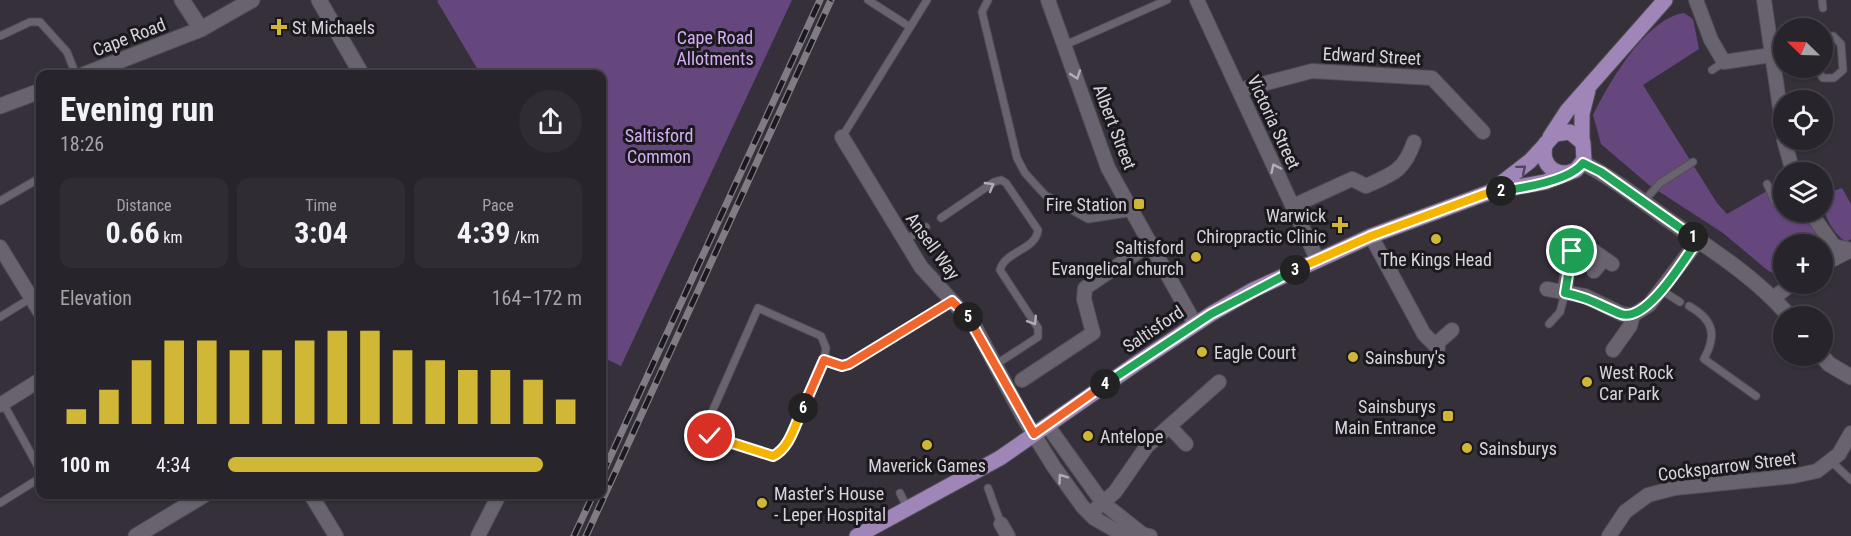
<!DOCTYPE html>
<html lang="en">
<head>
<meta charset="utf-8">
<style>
  :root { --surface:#28242c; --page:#302c34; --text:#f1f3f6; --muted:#a5a4a9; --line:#444148; --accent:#d0b836 }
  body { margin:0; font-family:"Roboto Condensed",sans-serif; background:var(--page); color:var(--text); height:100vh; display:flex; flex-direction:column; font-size:22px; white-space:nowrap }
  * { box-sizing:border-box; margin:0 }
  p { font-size:20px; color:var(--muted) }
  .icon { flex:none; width:33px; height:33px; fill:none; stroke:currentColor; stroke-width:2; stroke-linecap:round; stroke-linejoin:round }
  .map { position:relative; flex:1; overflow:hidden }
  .sheet { position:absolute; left:36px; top:70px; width:570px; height:429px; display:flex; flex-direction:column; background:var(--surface); border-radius:12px; box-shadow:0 2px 4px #0004,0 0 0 2px var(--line) }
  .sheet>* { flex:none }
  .needle { width:39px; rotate:293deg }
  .tools { position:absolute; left:1773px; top:18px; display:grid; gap:12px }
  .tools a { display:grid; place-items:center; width:60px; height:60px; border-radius:50%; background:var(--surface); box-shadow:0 2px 4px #0004,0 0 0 2px var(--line); font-size:30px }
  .pin { position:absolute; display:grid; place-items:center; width:51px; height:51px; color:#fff; margin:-26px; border:3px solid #fff; border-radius:50%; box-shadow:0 2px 6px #0007 }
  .km { position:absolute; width:30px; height:30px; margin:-15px; border-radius:50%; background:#222; color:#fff; font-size:16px; line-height:30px; text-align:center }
  .round { display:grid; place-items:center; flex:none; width:63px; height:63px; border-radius:32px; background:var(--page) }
  .summary { display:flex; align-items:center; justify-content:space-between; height:102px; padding:0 24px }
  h1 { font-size:33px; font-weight:700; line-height:45px }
  .figures { display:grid; grid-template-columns:repeat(3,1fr); gap:9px; height:102px; padding:6px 24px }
  .figures div { display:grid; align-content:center; border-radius:12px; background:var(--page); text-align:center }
  .figures b { font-size:30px; font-weight:700 }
  .figures small { font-size:16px; font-weight:400 }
  .figures p { font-size:16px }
  .chart { height:168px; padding:12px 24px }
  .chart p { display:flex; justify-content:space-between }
  .chart svg { width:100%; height:108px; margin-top:6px; stroke:var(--accent); stroke-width:6 }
  ul { padding:0 24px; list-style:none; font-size:20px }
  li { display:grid; grid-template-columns:96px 72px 1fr; align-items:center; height:45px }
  li i { height:15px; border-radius:8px; background:var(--accent) }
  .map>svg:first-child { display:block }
  .green { fill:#65477e }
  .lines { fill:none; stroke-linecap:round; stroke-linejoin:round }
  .service-casing { stroke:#514d55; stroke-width:9 }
  .minor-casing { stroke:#514d55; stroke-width:16 }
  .tertiary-casing { stroke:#514d55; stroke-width:17 }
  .primary-casing { stroke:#514d55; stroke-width:17 }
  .service { stroke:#69636f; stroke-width:7 }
  .minor { stroke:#69636f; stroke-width:14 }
  .tertiary { stroke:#69636f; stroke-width:15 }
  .primary { stroke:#a086b8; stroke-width:15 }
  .rail-casing { stroke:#807b84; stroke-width:7 }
  .rail { stroke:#1c191e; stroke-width:4.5; stroke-dasharray:14; stroke-linecap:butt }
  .oneway { stroke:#b1acb5 }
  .oneway2 { stroke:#51455c }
  .split-1-casing { stroke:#fff; stroke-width:12 }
  .split-2-casing { stroke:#fff; stroke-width:12 }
  .split-3-casing { stroke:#fff; stroke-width:12 }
  .split-4-casing { stroke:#fff; stroke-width:12 }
  .split-5-casing { stroke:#fff; stroke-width:12 }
  .split-6-casing { stroke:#fff; stroke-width:12 }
  .split-7-casing { stroke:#fff; stroke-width:12 }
  .split-1 { stroke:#22a559; stroke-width:8 }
  .split-2 { stroke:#22a559; stroke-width:8 }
  .split-3 { stroke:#f5b400; stroke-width:8 }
  .split-4 { stroke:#22a559; stroke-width:8 }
  .split-5 { stroke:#f0652b; stroke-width:8 }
  .split-6 { stroke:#f0652b; stroke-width:8 }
  .split-7 { stroke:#f5b400; stroke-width:8 }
  .poi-dot { fill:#d0b836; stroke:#1c191e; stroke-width:2 }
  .labels { text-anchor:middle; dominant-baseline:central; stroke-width:6; stroke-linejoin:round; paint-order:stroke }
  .poi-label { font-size:18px; fill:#d8d4db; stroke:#1c191e; text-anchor:start }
  .street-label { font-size:18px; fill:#d8d4db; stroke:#1c191e }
  .park-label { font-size:18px; fill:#d4aff6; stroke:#1c191e }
</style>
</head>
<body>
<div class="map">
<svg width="1851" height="536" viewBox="0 0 1851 536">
  <rect width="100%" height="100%" fill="#35303a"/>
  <!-- green -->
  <g class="green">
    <path d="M439 0H792L621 366 602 357V75H481L437 1Z"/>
    <path d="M1684 13 1693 19 1699 49 1643 85 1717 203 1727 214 1767 191C1776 212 1777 216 1802 212L1832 252 1823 258 1822 244H1784L1783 280 1766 269 1723 233 1649 185 1601 144 1593 115C1609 83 1646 18 1684 13Z"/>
    <path d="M1842 188 1851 204V239L1846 242C1830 231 1823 213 1822 195Z"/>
  </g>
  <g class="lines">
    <defs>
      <g id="service">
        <path d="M868 0 910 27"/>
        <path d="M988 0 982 12 1017 158 1025 173 1045 195 1088 219 1134 212"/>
        <path d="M1822 0 1823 8"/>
        <path d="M0 36 30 22H40L67 52 76 75"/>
        <path d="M1065 45 1167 0"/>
        <path d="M1816 68 1823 78H1834L1843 70 1841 44 1833 36H1822"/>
        <path d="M1712 70 1724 62"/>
        <path d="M842 137 927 0"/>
        <path d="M1767 184 1775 202 1784 210"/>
        <path d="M0 201 40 178"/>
        <path d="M1644 201 1660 183 1693 162"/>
        <path d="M941 218 994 182 1001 180 1006 183 1038 230C1036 250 1005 251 1000 270L1038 328V337L995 365"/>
        <path d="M904 241 926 227"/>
        <path d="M1661 290 1680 302"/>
        <path d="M1689 306C1714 320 1717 335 1704 359L1756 396"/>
        <path d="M758 308 821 336 826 348 824 360 788 442 781 452 773 456 710 437 704 430Z"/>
        <path d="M0 317 31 298"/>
        <path d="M1549 324 1560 312 1565 293"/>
        <path d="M824 360 842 366 849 364 952 301"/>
        <path d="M3 403 40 470"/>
        <path d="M1831 461 1851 480"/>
        <path d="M988 488 1001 524"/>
        <path d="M900 493 907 507"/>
        <path d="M0 503 40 478"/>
      </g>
      <g id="minor">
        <path d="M1048 0 1108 168 1195 324"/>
        <path d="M1197 0 1317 259"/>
        <path d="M1696 0 1711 40 1724 62 1771 55"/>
        <path d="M1764 0 1784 135"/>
        <path d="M1239 90 1312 71 1432 78 1483 132"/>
        <path d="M842 137 921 267 974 325 1023 417 1054 467 1083 507 1094 518 1113 529 1150 536"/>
        <path d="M1784 140 1793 172"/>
        <path d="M1293 206 1352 179 1366 186C1393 174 1404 171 1414 142"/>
        <path d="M1810 212 1834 246 1851 250"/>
        <path d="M1371 236 1424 334 1438 348"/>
        <path d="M0 247 40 312"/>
        <path d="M1822 265 1851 250"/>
        <path d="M1594 271 1604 259"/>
        <path d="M1547 289 1585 296 1622 314 1633 315 1649 305 1698 241"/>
        <path d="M1565 293 1569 256 1575 247 1589 248 1612 264"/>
        <path d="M1773 298 1792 284"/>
        <path d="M1435 345 1452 330"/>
        <path d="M1613 350 1630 326 1633 315"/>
        <path d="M1022 380 1093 333 1084 299 1085 288 1151 243"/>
        <path d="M0 405 40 380"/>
        <path d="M1047 425 1103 503 1141 533"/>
        <path d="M1170 427 1186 444"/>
        <path d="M311 495 336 536"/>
        <path d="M1090 514 1115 492 1147 446 1219 382"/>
        <path d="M1001 524 1008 536"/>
        <path d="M478 536 499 495"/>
        <path d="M1609 536 1625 512 1648 495 1675 488 1794 476 1817 471 1839 454 1851 433"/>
      </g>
      <g id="tertiary">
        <path d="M182 0 201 29"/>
        <path d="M319 0 362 75"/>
        <path d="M83 75 201 29 252 0"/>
        <path d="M0 106 40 91"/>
        <path d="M1583 163C1613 178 1639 199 1667 219 1709 248 1756 277 1789 316"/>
        <path d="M1822 356 1829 364 1851 377"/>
        <path d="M136 536 204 495"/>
      </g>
      <g id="primary">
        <path d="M1550 137 1567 111 1665 0"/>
        <path d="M1582 141V114L1588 90"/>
        <path d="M1546 143C1540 160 1550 174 1567 173"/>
        <path d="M857 536 1000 458 1137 363 1211 314 1253 290 1371 236 1490 192 1545 182 1576 170 1584 160 1583 143 1570 132 1555 134 1530 161 1490 192"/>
      </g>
    </defs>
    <!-- service casing -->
    <use href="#service" class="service-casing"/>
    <!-- minor casing -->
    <use href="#minor" class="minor-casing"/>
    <!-- tertiary casing -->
    <use href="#tertiary" class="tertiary-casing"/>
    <!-- primary casing -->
    <use href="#primary" class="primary-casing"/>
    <!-- service -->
    <use href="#service" class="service"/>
    <!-- minor -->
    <use href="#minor" class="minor"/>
    <!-- tertiary -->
    <use href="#tertiary" class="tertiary"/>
    <!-- primary -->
    <use href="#primary" class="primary"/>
    <defs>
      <g id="rail">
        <path d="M602 475 820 0"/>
        <path d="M574 536 593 495"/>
        <path d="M586 536 831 0"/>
      </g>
    </defs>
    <!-- rail casing -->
    <use href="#rail" class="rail-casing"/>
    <!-- rail -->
    <use href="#rail" class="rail"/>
  </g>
  <!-- one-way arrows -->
  <defs><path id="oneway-chevron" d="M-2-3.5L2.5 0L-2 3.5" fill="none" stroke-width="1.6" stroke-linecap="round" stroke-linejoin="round" transform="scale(1.5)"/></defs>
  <g class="oneway">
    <use href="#oneway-chevron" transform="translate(1076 75) rotate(71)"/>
    <use href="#oneway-chevron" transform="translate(1275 168) rotate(-115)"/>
    <use href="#oneway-chevron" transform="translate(990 186) rotate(-30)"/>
    <use href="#oneway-chevron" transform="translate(1033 321) rotate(58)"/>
    <use href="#oneway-chevron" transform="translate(1062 478) rotate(-126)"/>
  </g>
  <use class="oneway2" href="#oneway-chevron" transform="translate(1522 169) rotate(-40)"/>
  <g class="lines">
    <defs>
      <path id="split-1" d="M1572 251 1565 293C1588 297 1601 306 1621 314 1647 323 1684 259 1698 240L1693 237"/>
      <path id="split-2" d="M1501 191C1523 188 1570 181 1583 163L1601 172 1693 237"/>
      <path id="split-3" d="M1295 270 1371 236 1490 192 1501 191"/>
      <path id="split-4" d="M1105 384 1211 314 1295 270"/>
      <path id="split-5" d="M968 317 1034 434 1105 384"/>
      <path id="split-6" d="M803 408 824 360 842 366 849 364 952 301 968 317"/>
      <path id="split-7" d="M710 436 773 456C790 448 795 424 803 408"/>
    </defs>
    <!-- split-1 casing -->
    <use href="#split-1" class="split-1-casing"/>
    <!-- split-2 casing -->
    <use href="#split-2" class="split-2-casing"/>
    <!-- split-3 casing -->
    <use href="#split-3" class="split-3-casing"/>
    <!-- split-4 casing -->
    <use href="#split-4" class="split-4-casing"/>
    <!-- split-5 casing -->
    <use href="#split-5" class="split-5-casing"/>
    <!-- split-6 casing -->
    <use href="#split-6" class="split-6-casing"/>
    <!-- split-7 casing -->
    <use href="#split-7" class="split-7-casing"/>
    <!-- split-1 -->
    <use href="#split-1" class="split-1"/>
    <!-- split-2 -->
    <use href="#split-2" class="split-2"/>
    <!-- split-3 -->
    <use href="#split-3" class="split-3"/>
    <!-- split-4 -->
    <use href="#split-4" class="split-4"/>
    <!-- split-5 -->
    <use href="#split-5" class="split-5"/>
    <!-- split-6 -->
    <use href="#split-6" class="split-6"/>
    <!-- split-7 -->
    <use href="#split-7" class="split-7"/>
  </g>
  <!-- markers -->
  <g class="poi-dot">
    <path d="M276 18h6v6h6v6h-6v6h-6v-6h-6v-6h6z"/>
    <rect x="1133" y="198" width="12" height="12" rx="3"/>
    <path d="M1337 216h6v6h6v6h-6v6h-6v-6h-6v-6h6z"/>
    <circle cx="1436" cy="239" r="6"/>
    <circle cx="1196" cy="257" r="6"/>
    <circle cx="1202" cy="352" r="6"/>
    <circle cx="1353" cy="357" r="6"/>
    <circle cx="1587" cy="382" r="6"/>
    <rect x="1442" y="410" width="12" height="12" rx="3"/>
    <circle cx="1088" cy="436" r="6"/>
    <circle cx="927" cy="445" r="6"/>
    <circle cx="1467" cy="448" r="6"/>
    <circle cx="762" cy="503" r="6"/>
  </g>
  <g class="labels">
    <!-- poi labels -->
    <g class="poi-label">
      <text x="292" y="27">St Michaels</text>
      <text x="1127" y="204" text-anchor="end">Fire Station</text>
      <text x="1326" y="215" text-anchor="end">Warwick<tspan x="1326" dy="21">Chiropractic Clinic</tspan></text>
      <text x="1184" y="247" text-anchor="end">Saltisford<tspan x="1184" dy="21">Evangelical church</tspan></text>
      <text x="1436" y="259" text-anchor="middle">The Kings Head</text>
      <text x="1214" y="352">Eagle Court</text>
      <text x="1365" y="357">Sainsbury's</text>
      <text x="1599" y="372">West Rock<tspan x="1599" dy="21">Car Park</tspan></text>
      <text x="1436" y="406" text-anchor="end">Sainsburys<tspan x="1436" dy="21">Main Entrance</tspan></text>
      <text x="1100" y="436">Antelope</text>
      <text x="1479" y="448">Sainsburys</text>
      <text x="927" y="465" text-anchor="middle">Maverick Games</text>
      <text x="774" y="493">Master's House<tspan x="774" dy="21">- Leper Hospital</tspan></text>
    </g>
    <!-- street labels -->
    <g class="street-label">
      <text transform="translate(129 37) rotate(-21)">Cape Road</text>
      <text transform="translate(1372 56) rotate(3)">Edward Street</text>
      <text transform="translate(1274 122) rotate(65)">Victoria Street</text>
      <text transform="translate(1115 127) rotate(69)">Albert Street</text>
      <text transform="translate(933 246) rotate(54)">Ansell Way</text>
      <text transform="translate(1153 329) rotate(-34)">Saltisford</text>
      <text transform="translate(1727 466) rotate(-7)">Cocksparrow Street</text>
    </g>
    <!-- park labels -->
    <g class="park-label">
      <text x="715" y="37">Cape Road<tspan x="715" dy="21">Allotments</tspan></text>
      <text x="659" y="135">Saltisford<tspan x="659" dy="21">Common</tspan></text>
    </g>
  </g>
</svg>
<div class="tools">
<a><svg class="needle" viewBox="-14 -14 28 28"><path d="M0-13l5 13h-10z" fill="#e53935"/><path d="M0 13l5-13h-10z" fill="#a5a4a9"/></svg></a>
<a><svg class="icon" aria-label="locate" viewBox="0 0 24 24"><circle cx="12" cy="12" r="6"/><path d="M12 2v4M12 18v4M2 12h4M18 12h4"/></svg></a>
<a><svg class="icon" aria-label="layers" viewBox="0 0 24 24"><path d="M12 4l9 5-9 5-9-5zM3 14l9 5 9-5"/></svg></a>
<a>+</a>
<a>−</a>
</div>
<div class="pin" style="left:1572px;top:251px;background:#1e9e55"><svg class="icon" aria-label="arrive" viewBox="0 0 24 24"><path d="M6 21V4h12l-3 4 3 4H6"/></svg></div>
<div class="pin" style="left:710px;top:436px;background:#d93025"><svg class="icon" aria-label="check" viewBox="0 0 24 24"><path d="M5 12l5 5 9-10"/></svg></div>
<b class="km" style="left:1693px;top:237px">1</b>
<b class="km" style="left:1501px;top:191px">2</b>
<b class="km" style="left:1295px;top:270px">3</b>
<b class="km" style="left:1105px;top:384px">4</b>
<b class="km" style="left:968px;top:317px">5</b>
<b class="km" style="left:803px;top:408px">6</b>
<section class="sheet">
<div class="summary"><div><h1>Evening run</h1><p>18:26</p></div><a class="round"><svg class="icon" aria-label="share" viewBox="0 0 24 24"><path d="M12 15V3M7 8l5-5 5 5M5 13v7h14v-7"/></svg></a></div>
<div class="figures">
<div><p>Distance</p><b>0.66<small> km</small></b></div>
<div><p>Time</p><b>3:04</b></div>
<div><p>Pace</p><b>4:39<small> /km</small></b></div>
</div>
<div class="chart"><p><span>Elevation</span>164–172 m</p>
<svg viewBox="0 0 160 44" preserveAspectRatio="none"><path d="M5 44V38M15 44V30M25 44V18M35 44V10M45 44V10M55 44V14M65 44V14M75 44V10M85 44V6M95 44V6M105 44V14M115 44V18M125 44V22M135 44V22M145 44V26M155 44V34"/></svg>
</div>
<ul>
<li><b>100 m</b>4:34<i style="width:89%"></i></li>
</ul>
</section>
</div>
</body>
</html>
